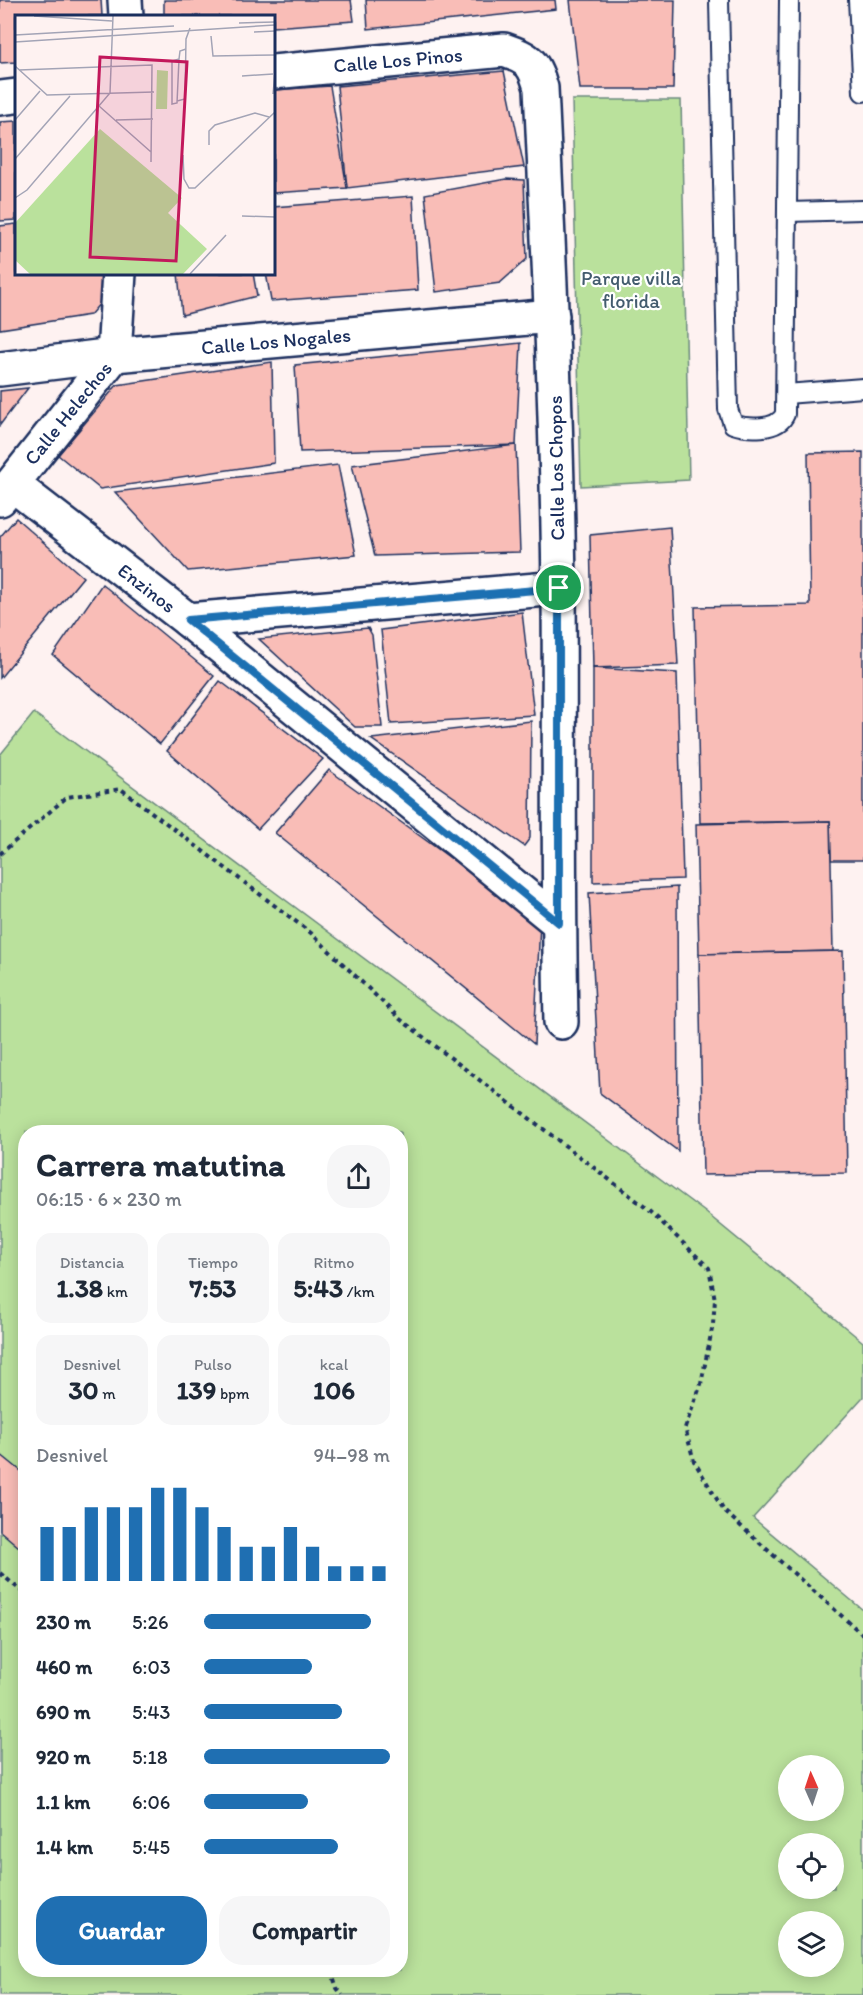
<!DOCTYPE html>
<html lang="es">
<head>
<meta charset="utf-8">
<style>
  :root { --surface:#fff; --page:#f6f6f7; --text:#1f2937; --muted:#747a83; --accent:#1f6fb2 }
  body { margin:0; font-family:Itim,sans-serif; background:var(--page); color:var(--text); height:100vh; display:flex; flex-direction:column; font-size:22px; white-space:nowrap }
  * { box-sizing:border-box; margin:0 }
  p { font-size:20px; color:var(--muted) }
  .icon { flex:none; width:33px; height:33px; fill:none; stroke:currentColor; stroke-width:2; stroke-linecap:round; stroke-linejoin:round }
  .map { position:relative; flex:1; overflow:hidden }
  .details { position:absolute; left:18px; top:1125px; width:390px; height:852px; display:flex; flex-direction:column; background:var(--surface); border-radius:24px; box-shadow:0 3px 15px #0003 }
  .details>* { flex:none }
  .needle { width:39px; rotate:357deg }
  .controls { position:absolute; left:778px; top:1755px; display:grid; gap:12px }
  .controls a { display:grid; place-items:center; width:66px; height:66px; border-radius:50%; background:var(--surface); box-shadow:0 3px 15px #0003; font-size:30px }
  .pin { position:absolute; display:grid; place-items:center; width:51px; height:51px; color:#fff; margin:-26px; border:3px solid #fff; border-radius:50%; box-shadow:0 2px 6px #0007 }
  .round { display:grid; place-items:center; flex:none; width:63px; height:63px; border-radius:24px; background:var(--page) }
  .head { display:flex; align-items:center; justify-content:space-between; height:102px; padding:0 18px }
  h1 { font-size:33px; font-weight:700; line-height:45px }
  .figures { display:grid; grid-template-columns:repeat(3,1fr); gap:9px; height:102px; padding:6px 18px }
  .figures div { display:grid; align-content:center; border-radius:15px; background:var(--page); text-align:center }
  .figures b { font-size:26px; font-weight:700 }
  .figures small { font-size:16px; font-weight:400 }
  .figures p { font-size:16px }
  .chart { height:168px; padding:12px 18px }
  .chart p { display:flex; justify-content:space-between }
  .chart svg { width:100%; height:108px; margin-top:6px; stroke:var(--accent); stroke-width:6 }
  .primary-button { display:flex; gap:12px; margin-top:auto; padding:12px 18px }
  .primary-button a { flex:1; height:69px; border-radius:24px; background:var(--accent); color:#fff; font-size:24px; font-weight:700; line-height:69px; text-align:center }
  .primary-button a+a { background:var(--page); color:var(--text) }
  ul { padding:0 18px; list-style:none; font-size:20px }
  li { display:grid; grid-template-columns:96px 72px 1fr; align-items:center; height:45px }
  li i { height:15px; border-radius:8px; background:var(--accent) }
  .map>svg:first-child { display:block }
  .green { fill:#bae19c; stroke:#6a887d; stroke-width:1.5; fill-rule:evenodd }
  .building { fill:#f9bdb7; stroke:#1b2f5e; stroke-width:1.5 }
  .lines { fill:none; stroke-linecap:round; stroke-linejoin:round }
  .lane-casing { stroke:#1b2f5e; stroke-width:22 }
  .street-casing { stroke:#1b2f5e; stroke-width:38 }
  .path { stroke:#1b2f5e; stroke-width:4; stroke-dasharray:4.5 4.5; stroke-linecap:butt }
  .lane { stroke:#fff; stroke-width:18 }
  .street { stroke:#fff; stroke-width:33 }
  .route-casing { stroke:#fff; stroke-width:12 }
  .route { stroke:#1f6fb2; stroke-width:8 }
  .labels { text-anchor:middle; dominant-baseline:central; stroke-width:4.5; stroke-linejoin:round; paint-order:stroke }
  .street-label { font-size:20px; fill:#1b2f5e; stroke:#fff }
  .park-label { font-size:20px; fill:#435c6e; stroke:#fff }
  .inset-road { fill:none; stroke:#a3a4b6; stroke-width:1.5 }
  .view { fill:#c2185b; fill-opacity:0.15; stroke:#c2185b; stroke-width:3 }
  .inset-edge { fill:none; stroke:#1b2f5e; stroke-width:3 }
</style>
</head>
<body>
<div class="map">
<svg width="863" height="1995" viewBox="0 0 863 1995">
  <rect width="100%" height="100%" fill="#fef2f1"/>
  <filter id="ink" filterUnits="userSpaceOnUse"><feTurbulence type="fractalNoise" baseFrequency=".0167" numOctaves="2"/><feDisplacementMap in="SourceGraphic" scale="12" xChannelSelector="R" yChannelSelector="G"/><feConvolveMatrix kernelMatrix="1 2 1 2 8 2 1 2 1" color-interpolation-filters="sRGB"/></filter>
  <g filter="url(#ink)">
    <!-- green -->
    <g class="green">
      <path d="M572 100H681L689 480 581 486Z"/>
      <path d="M34 713 705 1212 863 1342V1397L753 1518 863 1610V1995H0V755ZM26 1132H400V1970H26ZM789 1766H834V1810H789ZM789 1844H834V1888H789ZM789 1922H834V1966H789Z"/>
    </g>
    <!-- building -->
    <g class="building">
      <path d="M0 0H101L102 16H16V62L0 63Z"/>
      <path d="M164 0H351L354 21 273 27V16H164Z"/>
      <path d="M366 0H555L556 9 368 29Z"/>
      <path d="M570 0H675L673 89H580Z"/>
      <path d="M504 71 524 167 347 188 337 86Z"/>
      <path d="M330 86 347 188 273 193V90Z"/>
      <path d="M16 121V220L0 221V122Z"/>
      <path d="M506 179 524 180 527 259 500 283 436 292 425 194Z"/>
      <path d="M413 196 418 290 271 301 266 273H273V207Z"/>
      <path d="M16 224V273H112V289L90 315 0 329V226Z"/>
      <path d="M178 273H253L257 296 182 315Z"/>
      <path d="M521 343 516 445 300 452 295 365Z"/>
      <path d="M272 362 274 463 100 489 58 455 117 385Z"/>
      <path d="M28 388 0 425V391Z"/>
      <path d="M516 445 520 552 375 556 352 465Z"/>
      <path d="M863 452V860H831L830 821 700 823 695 607 810 605 808 453Z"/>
      <path d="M338 465 356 555 188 571 115 492Z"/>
      <path d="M16 518 83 577 0 678V537Z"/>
      <path d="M670 527 678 665 593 668 590 535Z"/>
      <path d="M102 584 214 676 160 744 53 655Z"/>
      <path d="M522 612 534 715 391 724 381 630Z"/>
      <path d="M368 628 372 635 382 727H355L259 639Z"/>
      <path d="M593 668 677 673 683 879 593 882Z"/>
      <path d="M220 681 323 759 258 829 167 751Z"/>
      <path d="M531 721 530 838 524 846 371 739Z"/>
      <path d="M329 770 540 923 534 1044 275 833Z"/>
      <path d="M830 821 833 951 699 954 696 824Z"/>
      <path d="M677 887 678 1151 600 1093 589 893Z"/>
      <path d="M843 951 847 1173 703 1175 699 954Z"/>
      <path d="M0 1454 26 1475V1553L0 1531Z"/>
    </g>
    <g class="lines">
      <defs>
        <g id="lane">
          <path d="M719 0 728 409 733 424C747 429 778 431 785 414L789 0"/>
          <path d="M858 0 863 92"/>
          <path d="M788 212 863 210"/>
          <path d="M786 394 863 388"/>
        </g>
        <g id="street">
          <path d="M125 0 126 16"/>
          <path d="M273 72 504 50C530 59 534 63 541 88 549 256 557 423 559 590 560 734 558 878 561 1022"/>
          <path d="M0 98 16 96"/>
          <path d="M0 369 114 355 552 316"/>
          <path d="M12 484 188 620 559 923"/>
          <path d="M0 499 114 355 119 273"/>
          <path d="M188 620 559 588"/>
        </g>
      </defs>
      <!-- lane casing -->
      <use href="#lane" class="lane-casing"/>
      <!-- street casing -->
      <use href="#street" class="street-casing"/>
      <!-- path -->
      <g class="path">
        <path d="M0 854 67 797 121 789 311 933 400 1019 649 1210 709 1268 715 1300 713 1324 701 1384 685 1428 694 1461 724 1511 863 1635"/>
        <path d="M0 1573 26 1595"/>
        <path d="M331 1970 337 1988 342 1995"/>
      </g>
      <!-- lane -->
      <use href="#lane" class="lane"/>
      <!-- street -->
      <use href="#street" class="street"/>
    </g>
  </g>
  <g class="lines" filter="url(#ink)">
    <defs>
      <path id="route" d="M559 588V923L188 620Z"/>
    </defs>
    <!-- route casing -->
    <use href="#route" class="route-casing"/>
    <!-- route -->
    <use href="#route" class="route"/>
  </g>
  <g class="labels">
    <!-- street labels -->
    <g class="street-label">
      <text transform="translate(398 60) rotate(-5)">Calle Los Pinos</text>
      <text transform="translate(276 341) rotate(-5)">Calle Los Nogales</text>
      <text transform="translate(68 413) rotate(-51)">Calle Helechos</text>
      <text transform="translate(556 468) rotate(-91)">Calle Los Chopos</text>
      <text transform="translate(147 588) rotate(38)">Enzinos</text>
    </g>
    <!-- park labels -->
    <g class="park-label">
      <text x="631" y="278">Parque villa<tspan x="631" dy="23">florida</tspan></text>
    </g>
  </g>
  <!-- overview -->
  <g transform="translate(15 15)">
    <rect width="260" height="260" fill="#fef2f1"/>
    <path d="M142 55 153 56 152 94H141ZM85 114 167 183 153 198 192 234 168 259H15L0 245V208Z" fill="#bae19c"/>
    <path class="inset-road" d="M19 1 97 6M224 8 260 7M239 17 260 16M0 20 159 11M196 21 198 41 260 40M0 27 260 10M164 44 157 46V89L162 88 164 44 165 36 171 34M0 51 32 80 139 77M4 55 137 50 136 147M227 61 258 59M258 79 260 58M162 86 170 84 171 24 175 13M84 91 136 137M0 105 25 76M101 105 138 104M194 130V116L200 110 240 98 254 102M168 140 169 164 174 173H180L260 97M0 144 55 81M0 183 12 175 95 78 98 1M227 201 260 202M175 259 211 220"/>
    <path class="view" d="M85 42 172 47 161 246 75 242Z"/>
    <rect width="260" height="260" class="inset-edge"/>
  </g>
</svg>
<div class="controls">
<a><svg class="needle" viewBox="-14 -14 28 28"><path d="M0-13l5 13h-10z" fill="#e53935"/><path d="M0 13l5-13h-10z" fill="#747a83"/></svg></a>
<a><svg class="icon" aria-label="locate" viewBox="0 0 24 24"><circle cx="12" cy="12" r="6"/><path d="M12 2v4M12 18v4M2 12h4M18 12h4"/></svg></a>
<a><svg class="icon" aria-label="layers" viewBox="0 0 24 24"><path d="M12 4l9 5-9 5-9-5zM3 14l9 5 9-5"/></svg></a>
</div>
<div class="pin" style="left:559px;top:588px;background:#1e9e55"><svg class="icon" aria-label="arrive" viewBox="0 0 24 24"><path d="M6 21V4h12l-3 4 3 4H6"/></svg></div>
<section class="details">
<div class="head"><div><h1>Carrera matutina</h1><p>06:15 · 6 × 230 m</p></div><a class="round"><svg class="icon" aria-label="share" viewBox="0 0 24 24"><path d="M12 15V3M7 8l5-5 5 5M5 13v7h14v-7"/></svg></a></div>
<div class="figures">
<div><p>Distancia</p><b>1.38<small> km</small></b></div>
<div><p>Tiempo</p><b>7:53</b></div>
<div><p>Ritmo</p><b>5:43<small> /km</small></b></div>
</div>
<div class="figures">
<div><p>Desnivel</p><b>30<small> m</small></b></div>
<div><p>Pulso</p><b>139<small> bpm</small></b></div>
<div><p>kcal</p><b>106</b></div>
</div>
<div class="chart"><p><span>Desnivel</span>94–98 m</p>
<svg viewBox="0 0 160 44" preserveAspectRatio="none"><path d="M5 44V22M15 44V22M25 44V14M35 44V14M45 44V14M55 44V6M65 44V6M75 44V14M85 44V22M95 44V30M105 44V30M115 44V22M125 44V30M135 44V38M145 44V38M155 44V38"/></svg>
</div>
<ul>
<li><b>230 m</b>5:26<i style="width:90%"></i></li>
<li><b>460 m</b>6:03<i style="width:58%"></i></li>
<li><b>690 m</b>5:43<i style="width:74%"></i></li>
<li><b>920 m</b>5:18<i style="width:100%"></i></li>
<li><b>1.1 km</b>6:06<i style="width:56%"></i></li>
<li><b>1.4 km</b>5:45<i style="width:72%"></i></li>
</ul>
<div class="primary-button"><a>Guardar</a><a>Compartir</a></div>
</section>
</div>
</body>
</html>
